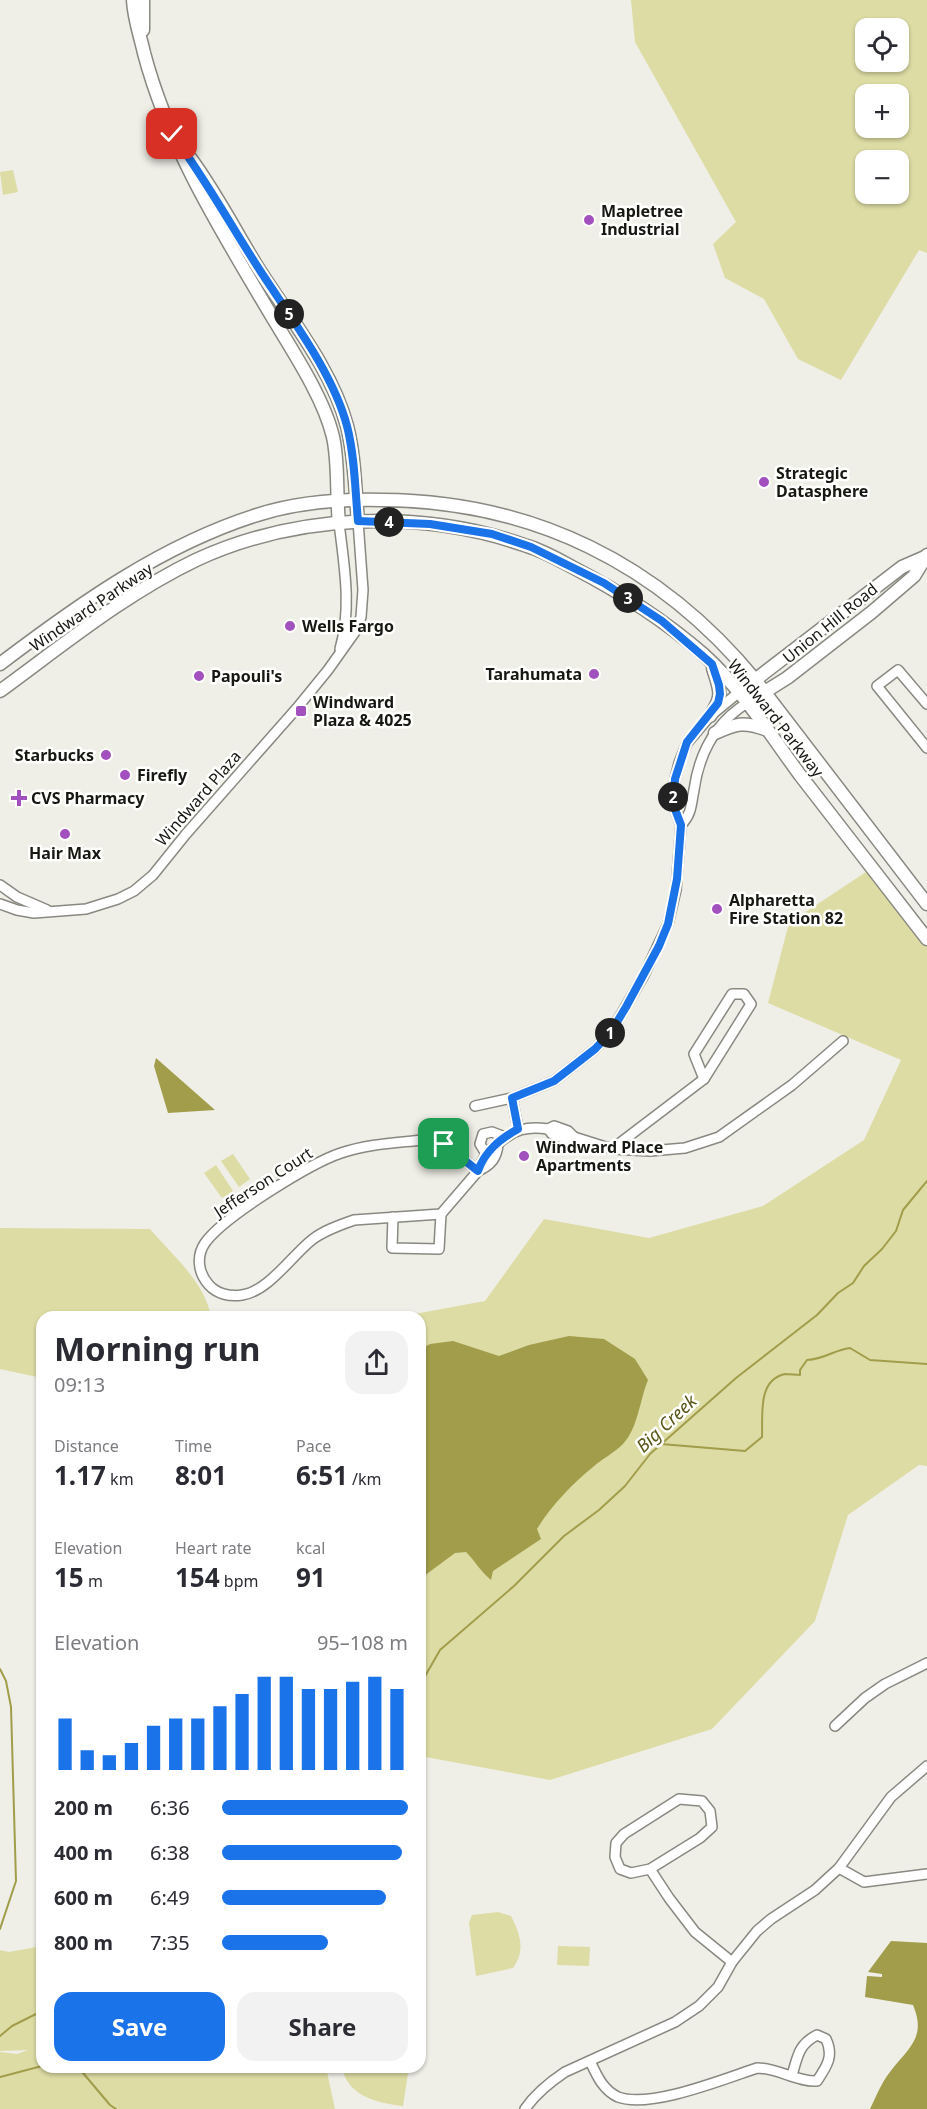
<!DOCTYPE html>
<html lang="en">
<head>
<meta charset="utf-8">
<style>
  :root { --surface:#fff; --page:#f2f2f3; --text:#2b2b33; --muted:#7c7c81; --accent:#1a73e8 }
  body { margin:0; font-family:"Noto Sans",sans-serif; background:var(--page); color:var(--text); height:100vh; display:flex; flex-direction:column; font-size:22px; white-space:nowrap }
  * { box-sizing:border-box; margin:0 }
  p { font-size:20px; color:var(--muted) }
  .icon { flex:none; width:33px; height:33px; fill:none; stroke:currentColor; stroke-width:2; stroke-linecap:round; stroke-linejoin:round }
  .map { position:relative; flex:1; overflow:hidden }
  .drawer { position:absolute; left:36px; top:1311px; width:390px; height:762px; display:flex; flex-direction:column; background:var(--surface); border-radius:18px; box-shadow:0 2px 4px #0004 }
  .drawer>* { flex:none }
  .buttons { position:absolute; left:855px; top:18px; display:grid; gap:12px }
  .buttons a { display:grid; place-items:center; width:54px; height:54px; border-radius:12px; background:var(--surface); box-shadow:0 2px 4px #0004; font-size:30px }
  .pin { position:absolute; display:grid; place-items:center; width:51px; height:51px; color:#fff; margin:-26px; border-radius:12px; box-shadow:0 3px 9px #0006 }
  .km { position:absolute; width:30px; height:30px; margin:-15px; border-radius:50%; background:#222; color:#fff; font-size:16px; line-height:30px; text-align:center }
  .round { display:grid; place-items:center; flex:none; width:63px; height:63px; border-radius:18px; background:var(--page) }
  .summary { display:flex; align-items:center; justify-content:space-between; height:102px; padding:0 18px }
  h1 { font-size:33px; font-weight:700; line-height:45px }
  .metrics { display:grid; grid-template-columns:repeat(3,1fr); gap:9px; height:102px; padding:6px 18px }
  .metrics div { display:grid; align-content:center }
  .metrics b { font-size:26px; font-weight:700 }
  .metrics small { font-size:16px; font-weight:400 }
  .metrics p { font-size:16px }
  .chart { height:168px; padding:12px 18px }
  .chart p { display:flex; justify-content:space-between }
  .chart svg { width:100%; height:108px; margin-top:6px; stroke:var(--accent); stroke-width:6 }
  .button { display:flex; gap:12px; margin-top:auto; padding:12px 18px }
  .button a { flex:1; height:69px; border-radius:18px; background:var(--accent); color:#fff; font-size:24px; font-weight:700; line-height:69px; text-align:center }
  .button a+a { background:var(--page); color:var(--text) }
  ul { padding:0 18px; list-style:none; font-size:20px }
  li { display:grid; grid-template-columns:96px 72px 1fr; align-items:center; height:45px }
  li i { height:15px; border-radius:8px; background:var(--accent) }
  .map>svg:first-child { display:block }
  .green { fill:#dddca4; fill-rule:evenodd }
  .water { fill:#a19d4a }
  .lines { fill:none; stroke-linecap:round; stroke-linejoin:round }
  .stream { stroke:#a19d4a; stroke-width:2 }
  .street-casing { stroke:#898982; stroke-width:12 }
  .secondary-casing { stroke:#898982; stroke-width:15 }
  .street { stroke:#fff; stroke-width:9 }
  .secondary { stroke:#fff; stroke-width:12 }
  .route-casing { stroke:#fff; stroke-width:12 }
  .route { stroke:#1a73e8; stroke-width:8 }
  .poi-dot { fill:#a350bf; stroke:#fffffe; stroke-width:2 }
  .labels { text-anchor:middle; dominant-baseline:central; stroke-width:5; stroke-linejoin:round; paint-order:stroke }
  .poi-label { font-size:16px; font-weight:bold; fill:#171714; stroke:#fffffe; text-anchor:start }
  .street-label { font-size:16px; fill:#171714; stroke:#fffffe }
  .water-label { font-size:18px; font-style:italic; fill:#595618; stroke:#fffffe }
</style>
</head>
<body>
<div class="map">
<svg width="927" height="2109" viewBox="0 0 927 2109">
  <rect width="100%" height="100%" fill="#efefe7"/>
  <!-- green -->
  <g class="green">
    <path d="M631 0H927V253L919 250 841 380 798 359 764 299 725 278 713 244 736 222 635 42ZM866 28H898V62H866ZM866 94H898V128H866ZM866 160H898V194H866Z"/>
    <path d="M13 170 18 192 3 195 0 172Z"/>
    <path d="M872 868 927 943V1466L919 1465 848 1515 815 1621 712 1729 550 1780 420 1756V1317H398L485 1301 544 1219 649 1238 763 1206 864 1140 901 1060 768 1003 789 923Z"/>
    <path d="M233 1154 250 1179 239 1187 221 1161Z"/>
    <path d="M216 1165 233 1191 222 1198 204 1173Z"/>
    <path d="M0 1228 150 1229C172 1255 205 1282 211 1317H42V1378L0 1369Z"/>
    <path d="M498 1912 511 1916C520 1934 526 1950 513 1968L476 1976 469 1923 472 1915Z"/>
    <path d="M42 1946V2067H326L335 2109H0V2052L17 2054 28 2050 0 2051V1950L9 1952Z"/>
    <path d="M558 1946 590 1947 589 1966 557 1965Z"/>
    <path d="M342 2067H409L403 2106C377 2103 347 2096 342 2067Z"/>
  </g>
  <!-- water -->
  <g class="water">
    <path d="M156 1058 215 1110 168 1113 154 1066Z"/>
    <path d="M569 1336 604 1339 635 1359 648 1380C640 1399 638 1428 623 1444 614 1453 602 1459 593 1467 572 1484 551 1506 537 1529L541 1539 493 1571 491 1580C480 1571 476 1562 466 1552L455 1553 420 1579V1350L430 1344 453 1341 499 1356 529 1345Z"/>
    <path d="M891 1941 927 1943V2109H870C876 2097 881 2083 890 2072 908 2048 927 2038 913 2005L865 1997 867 1976 882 1977V1974L868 1972Z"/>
  </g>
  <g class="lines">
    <!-- stream -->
    <g class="stream">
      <path d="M661 1444 745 1451 762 1437C763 1416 757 1380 785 1374 790 1374 796 1375 800 1375V1370L807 1360C826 1359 833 1350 850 1348L870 1360 927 1364"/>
      <path d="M0 1669 6 1681 11 1707 16 1881 0 1929"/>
      <path d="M420 1685 440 1650 514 1586 564 1536 599 1510 625 1486 650 1454 736 1378 817 1315 838 1293 853 1283 864 1266 882 1249 896 1231 903 1210 927 1181"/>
      <path d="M0 2036 12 2026 42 2011"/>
      <path d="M78 2067 110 2105 116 2109"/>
      <path d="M0 2077 42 2066"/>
    </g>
    <defs>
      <g id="street">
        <path d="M339 523C344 565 352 608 340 649"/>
        <path d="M927 704 898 670 877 686 927 748"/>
        <path d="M681 825C692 814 691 804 694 790 699 754 715 723 747 703"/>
        <path d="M0 885 17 897 47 910"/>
        <path d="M0 904 17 910 34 913 86 909 118 899 134 891 153 875 186 834 297 708 328 670 355 632 361 617 363 590 358 521"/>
        <path d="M732 994H744L751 1004 704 1079 694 1054Z"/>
        <path d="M512 1098 518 1129"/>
        <path d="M475 1106 512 1098 554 1081 595 1049 611 1032 644 975 668 924 676 890 681 825 673 804 675 779 679 763 687 743 710 716 738 693"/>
        <path d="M554 1126 568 1131 574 1137 566 1139 552 1134 548 1129Z"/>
        <path d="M574 1137 612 1149 650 1151 685 1148 719 1137 792 1085 843 1041"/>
        <path d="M422 1140 444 1144 478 1171 441 1214 354 1220C340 1225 325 1230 313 1239 292 1255 269 1291 242 1295 230 1297 217 1294 209 1285 198 1273 196 1256 205 1243 223 1217 311 1163 341 1153 368 1144 395 1143 422 1140Z"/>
        <path d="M498 1144C497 1158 491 1165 478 1171 483 1158 487 1150 498 1144Z"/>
        <path d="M498 1144C513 1129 528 1126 548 1129"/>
        <path d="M612 1149 704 1079"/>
        <path d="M489 1156 486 1154 480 1144 483 1134 492 1132 505 1137"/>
        <path d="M393 1217 392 1248 439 1249 441 1214"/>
        <path d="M835 1726 865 1698 885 1684 927 1663"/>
        <path d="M839 1868 864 1882 927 1874"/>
        <path d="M650 1869 700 1838 712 1827 710 1811 702 1801 679 1799 624 1834 616 1843 615 1857 620 1869 631 1873 650 1869 669 1898 695 1932 732 1962"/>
        <path d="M590 2061C597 2076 603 2090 618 2097 650 2109 724 2079 757 2068 778 2068 797 2082 817 2081 827 2066 834 2056 826 2039L817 2035C798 2045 798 2056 792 2075"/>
        <path d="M525 2109C536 2093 550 2082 565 2072L675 2022 699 2006 718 1987 732 1962 757 1931 771 1919 815 1890 839 1868 891 1797 927 1766"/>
      </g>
      <g id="secondary">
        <path d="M133 0C134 19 140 35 144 53 169 148 222 232 271 315 292 350 324 398 333 437 339 463 336 496 339 523"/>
        <path d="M143 30V0"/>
        <path d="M191 159C216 193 236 232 258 268 289 317 332 369 347 426 355 457 355 490 358 521"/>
        <path d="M0 664C79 604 162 545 257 515 297 502 341 499 382 500 533 501 660 564 756 681L927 904"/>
        <path d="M0 691C63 645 125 594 196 560 298 513 422 509 527 546 544 551 559 560 574 568 620 592 664 620 703 654 741 688 770 734 800 775 842 830 885 884 927 939"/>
        <path d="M738 693 902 567 925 557"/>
        <path d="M747 703 787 678 872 612 914 576 927 555"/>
        <path d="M710 716C724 695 720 691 713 668"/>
        <path d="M715 733C736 724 743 721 765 729"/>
      </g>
    </defs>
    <!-- street casing -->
    <use href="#street" class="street-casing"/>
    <!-- secondary casing -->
    <use href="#secondary" class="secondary-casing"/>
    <!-- street -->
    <use href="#street" class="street"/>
    <!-- secondary -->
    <use href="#secondary" class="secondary"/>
  </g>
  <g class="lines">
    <defs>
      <path id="route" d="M172 134C205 178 231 226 261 272 291 318 333 373 347 426 355 457 355 490 358 521L430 524 492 534 531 547 604 583 662 621 712 664 719 685 720 694 718 703 687 742 675 779 673 804 681 825 677 879 668 924 659 946 626 1007 611 1032 595 1049 554 1081 512 1098 518 1129C500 1139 485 1151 478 1171L444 1144"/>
    </defs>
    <!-- route casing -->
    <use href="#route" class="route-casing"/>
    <!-- route -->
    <use href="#route" class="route"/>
  </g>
  <!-- markers -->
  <g class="poi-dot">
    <circle cx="589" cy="220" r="6"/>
    <circle cx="764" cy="482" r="6"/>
    <circle cx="290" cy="626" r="6"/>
    <circle cx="594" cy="674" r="6"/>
    <circle cx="199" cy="676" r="6"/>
    <rect x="295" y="705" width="12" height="12" rx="3"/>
    <circle cx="106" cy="755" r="6"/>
    <circle cx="125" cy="775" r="6"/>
    <path d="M16 789h6v6h6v6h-6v6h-6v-6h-6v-6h6z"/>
    <circle cx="65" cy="834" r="6"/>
    <circle cx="717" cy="909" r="6"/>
    <circle cx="524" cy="1156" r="6"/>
  </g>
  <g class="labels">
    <!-- poi labels -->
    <g class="poi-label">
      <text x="601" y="211">Mapletree<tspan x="601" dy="18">Industrial</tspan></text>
      <text x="776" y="473">Strategic<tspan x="776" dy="18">Datasphere</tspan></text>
      <text x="302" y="626">Wells Fargo</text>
      <text x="582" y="674" text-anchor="end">Tarahumata</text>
      <text x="211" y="676">Papouli's</text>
      <text x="313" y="702">Windward<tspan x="313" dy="18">Plaza &amp; 4025</tspan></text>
      <text x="94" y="755" text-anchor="end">Starbucks</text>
      <text x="137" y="775">Firefly</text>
      <text x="31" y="798">CVS Pharmacy</text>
      <text x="65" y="853" text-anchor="middle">Hair Max</text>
      <text x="729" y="900">Alpharetta<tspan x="729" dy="18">Fire Station 82</tspan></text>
      <text x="536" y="1147">Windward Place<tspan x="536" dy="18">Apartments</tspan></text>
    </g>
    <!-- street labels -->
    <g class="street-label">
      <text transform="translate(91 607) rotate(-34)">Windward Parkway</text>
      <text transform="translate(830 623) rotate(-39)">Union Hill Road</text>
      <text transform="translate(776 718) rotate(52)">Windward Parkway</text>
      <text transform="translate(198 798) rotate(-49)">Windward Plaza</text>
      <text transform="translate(263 1182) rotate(-33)">Jefferson Court</text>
    </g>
    <!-- water labels -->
    <g class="water-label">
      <text transform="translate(666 1423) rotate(-43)">Big Creek</text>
    </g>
  </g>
</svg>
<div class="buttons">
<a><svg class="icon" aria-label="locate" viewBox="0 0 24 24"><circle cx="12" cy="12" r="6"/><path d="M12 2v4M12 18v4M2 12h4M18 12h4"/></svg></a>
<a>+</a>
<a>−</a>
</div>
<div class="pin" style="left:444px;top:1144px;background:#1e9e55"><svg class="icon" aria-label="arrive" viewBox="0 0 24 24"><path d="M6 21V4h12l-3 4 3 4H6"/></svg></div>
<div class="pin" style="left:172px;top:134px;background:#d93025"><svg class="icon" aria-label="check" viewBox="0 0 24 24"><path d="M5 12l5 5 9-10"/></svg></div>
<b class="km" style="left:610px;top:1033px">1</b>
<b class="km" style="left:673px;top:797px">2</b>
<b class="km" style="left:628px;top:598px">3</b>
<b class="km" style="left:389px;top:522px">4</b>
<b class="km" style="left:289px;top:314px">5</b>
<section class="drawer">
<div class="summary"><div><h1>Morning run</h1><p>09:13</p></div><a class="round"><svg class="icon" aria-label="share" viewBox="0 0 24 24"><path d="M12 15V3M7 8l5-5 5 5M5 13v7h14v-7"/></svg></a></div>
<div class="metrics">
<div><p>Distance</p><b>1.17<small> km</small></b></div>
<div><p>Time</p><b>8:01</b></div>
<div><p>Pace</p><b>6:51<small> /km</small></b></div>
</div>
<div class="metrics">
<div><p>Elevation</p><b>15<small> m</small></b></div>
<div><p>Heart rate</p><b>154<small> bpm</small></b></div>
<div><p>kcal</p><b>91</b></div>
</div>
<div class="chart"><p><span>Elevation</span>95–108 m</p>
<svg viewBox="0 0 160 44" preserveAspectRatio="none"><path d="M5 44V23M15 44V36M25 44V38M35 44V33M45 44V26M55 44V23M65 44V23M75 44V18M85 44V13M95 44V6M105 44V6M115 44V11M125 44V11M135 44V8M145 44V6M155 44V11"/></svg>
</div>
<ul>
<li><b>200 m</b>6:36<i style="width:100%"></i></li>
<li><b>400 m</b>6:38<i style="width:97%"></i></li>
<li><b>600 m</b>6:49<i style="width:88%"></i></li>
<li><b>800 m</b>7:35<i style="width:57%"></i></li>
</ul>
<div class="button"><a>Save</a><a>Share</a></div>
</section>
</div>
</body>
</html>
